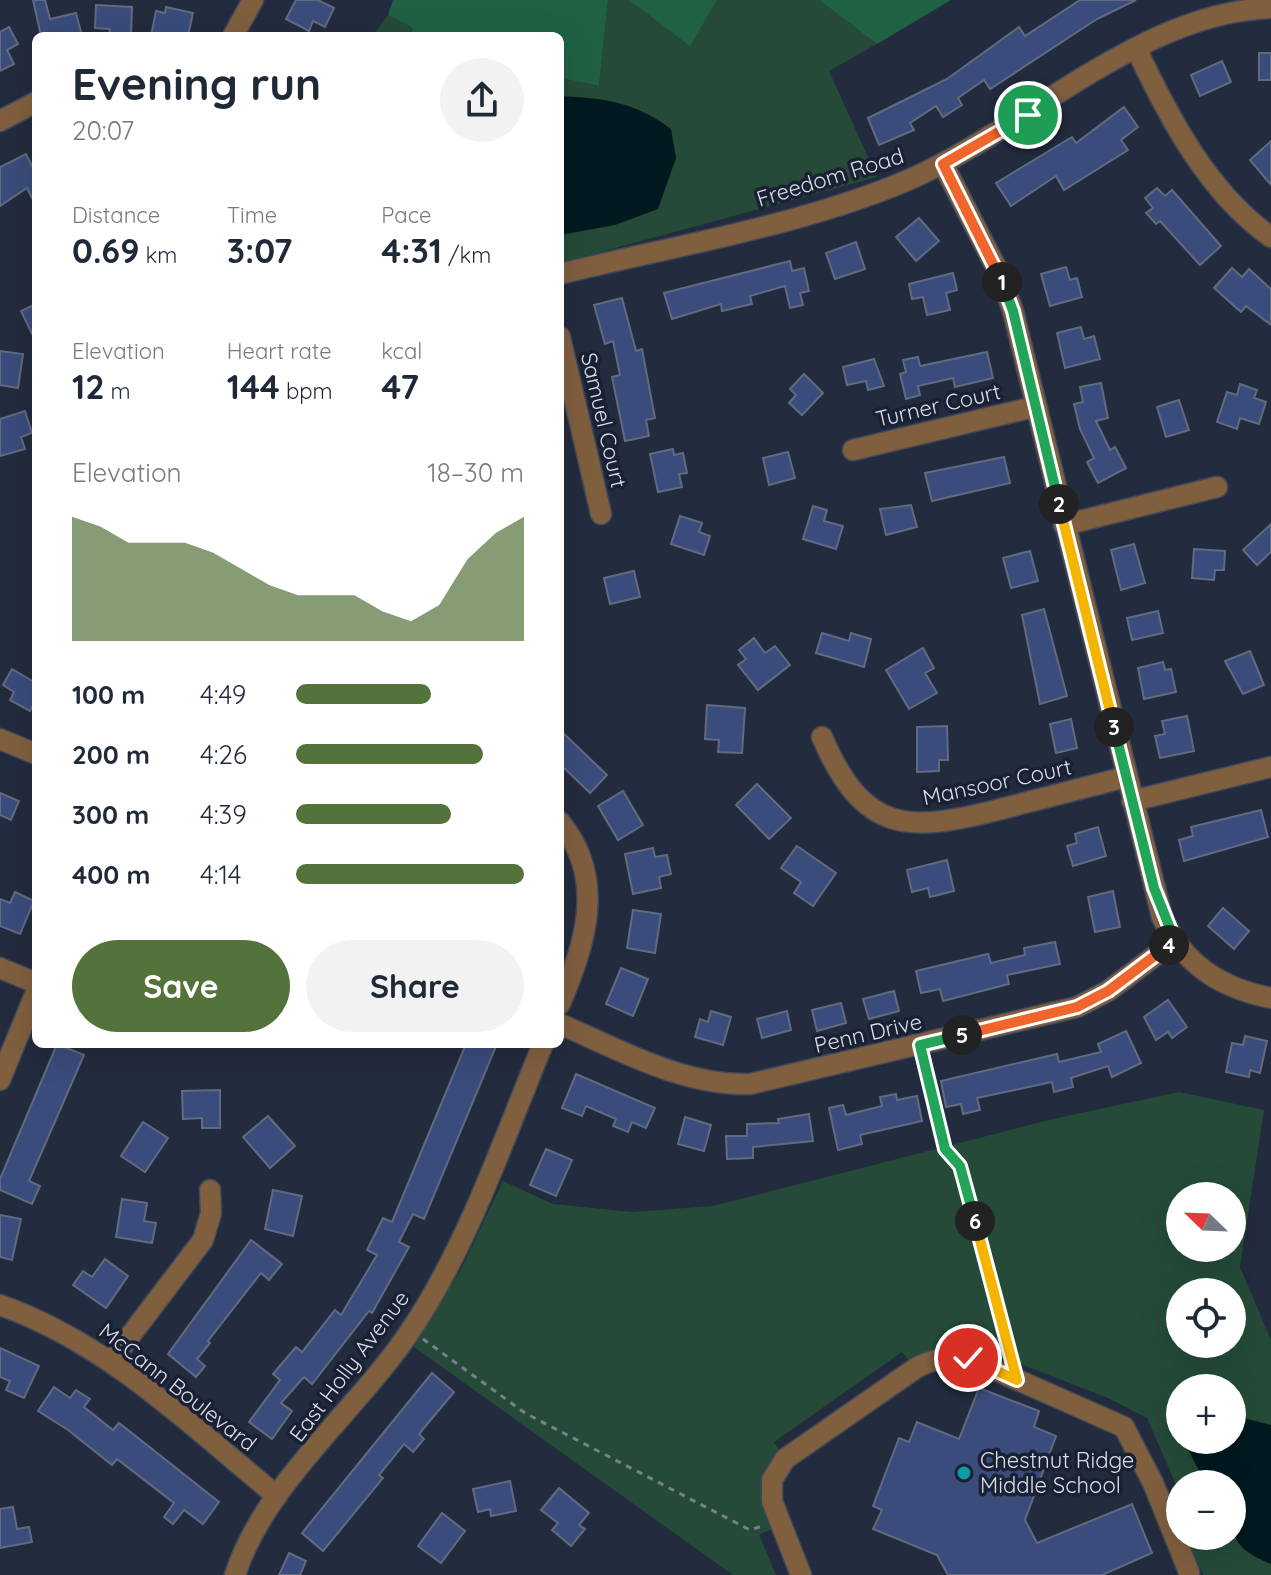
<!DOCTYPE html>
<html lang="en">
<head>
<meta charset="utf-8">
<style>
  :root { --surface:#fff; --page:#f2f2f3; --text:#1f2937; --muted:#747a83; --accent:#53733a }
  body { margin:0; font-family:Quicksand,sans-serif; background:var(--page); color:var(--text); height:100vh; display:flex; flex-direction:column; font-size:30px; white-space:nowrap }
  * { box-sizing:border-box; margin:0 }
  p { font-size:26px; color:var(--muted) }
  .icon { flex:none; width:44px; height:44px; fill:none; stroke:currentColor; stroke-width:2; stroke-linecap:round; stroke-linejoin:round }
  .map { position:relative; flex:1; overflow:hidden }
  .details { position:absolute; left:32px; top:32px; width:532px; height:1016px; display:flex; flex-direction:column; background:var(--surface); border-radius:12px; box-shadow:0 8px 32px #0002 }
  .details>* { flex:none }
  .needle { width:52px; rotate:293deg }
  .buttons { position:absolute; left:1166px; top:1182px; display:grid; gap:16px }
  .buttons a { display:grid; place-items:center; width:80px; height:80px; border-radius:50%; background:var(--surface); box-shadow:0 8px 32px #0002; font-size:40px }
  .pin { position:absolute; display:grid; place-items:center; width:68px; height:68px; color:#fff; margin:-34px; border:4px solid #fff; border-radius:50%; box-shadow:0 2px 8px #0007 }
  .km { position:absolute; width:40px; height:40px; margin:-20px; border-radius:50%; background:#222; color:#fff; font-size:22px; line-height:40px; text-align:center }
  .round { display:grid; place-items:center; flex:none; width:84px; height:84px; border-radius:42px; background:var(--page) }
  .overview { display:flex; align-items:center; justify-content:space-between; height:136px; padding:0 40px }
  h1 { font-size:44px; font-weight:700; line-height:60px }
  .figures { display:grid; grid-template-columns:repeat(3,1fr); gap:12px; height:136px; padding:8px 40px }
  .figures div { display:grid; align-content:center }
  .figures b { font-size:34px; font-weight:700 }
  .figures small { font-size:22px; font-weight:400 }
  .figures p { font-size:22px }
  .chart { height:224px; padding:16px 40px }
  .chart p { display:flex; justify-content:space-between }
  .chart svg { width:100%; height:144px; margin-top:8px; fill:var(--accent); opacity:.7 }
  .button { display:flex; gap:16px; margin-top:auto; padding:16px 40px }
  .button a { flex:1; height:92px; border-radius:48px; background:var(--accent); color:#fff; font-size:32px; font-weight:700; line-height:92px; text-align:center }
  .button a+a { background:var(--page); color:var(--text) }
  ul { padding:0 40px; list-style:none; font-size:26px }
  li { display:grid; grid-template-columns:128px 96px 1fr; align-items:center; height:60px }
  li i { height:20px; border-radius:10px; background:var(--accent) }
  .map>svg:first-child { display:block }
  .green { fill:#254b38; fill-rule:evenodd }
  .forest { fill:#206143 }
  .water { fill:#021920 }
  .building { fill:#3a4c7b; stroke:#616a80; stroke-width:2 }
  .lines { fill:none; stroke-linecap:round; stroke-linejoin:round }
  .minor-casing { stroke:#40485a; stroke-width:23 }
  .path { stroke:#787f8f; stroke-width:3; stroke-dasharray:6 6; stroke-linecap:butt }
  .minor { stroke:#805f3f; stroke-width:20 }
  .split-1-casing { stroke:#fff; stroke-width:16 }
  .split-2-casing { stroke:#fff; stroke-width:16 }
  .split-3-casing { stroke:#fff; stroke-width:16 }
  .split-4-casing { stroke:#fff; stroke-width:16 }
  .split-5-casing { stroke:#fff; stroke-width:16 }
  .split-6-casing { stroke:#fff; stroke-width:16 }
  .split-7-casing { stroke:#fff; stroke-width:16 }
  .split-1 { stroke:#f0652b; stroke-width:10 }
  .split-2 { stroke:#22a559; stroke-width:10 }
  .split-3 { stroke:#f5b400; stroke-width:10 }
  .split-4 { stroke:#22a559; stroke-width:10 }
  .split-5 { stroke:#f0652b; stroke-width:10 }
  .split-6 { stroke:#22a559; stroke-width:10 }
  .split-7 { stroke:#f5b400; stroke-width:10 }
  .culture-dot { fill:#0f9aa8; stroke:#1a2133; stroke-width:3 }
  .labels { text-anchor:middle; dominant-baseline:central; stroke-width:7; stroke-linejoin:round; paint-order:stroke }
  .street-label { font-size:22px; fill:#d9deeb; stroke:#1a2133 }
  .poi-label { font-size:22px; fill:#d9deeb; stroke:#1a2133; text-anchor:start }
</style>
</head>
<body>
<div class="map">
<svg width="1271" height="1575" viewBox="0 0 1271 1575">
  <rect width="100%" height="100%" fill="#232b3e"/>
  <!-- green -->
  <g class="green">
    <path d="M608 0H629L690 45 717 0H819L877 44 829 71 877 177 560 263V78L599 86Z"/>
    <path d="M388 15 413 28 410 36H372Z"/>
    <path d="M1179 1092 1264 1110 1240 1267 1271 1340V1575H1203L1186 1536H1232V1484H1180V1494L1147 1418 1108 1398 974 1346 932 1349 910 1362 902 1352 774 1442 780 1452C756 1475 758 1501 772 1529L759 1535 776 1575H733L414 1347 462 1267 503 1181 553 1204 632 1212 713 1206 1053 1119ZM1180 1196H1232V1248H1180ZM1180 1292H1232V1344H1180ZM1180 1388H1232V1440H1180Z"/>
  </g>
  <!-- forest -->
  <g class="forest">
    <path d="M393 0H608L599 86 560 78V36H410L413 28 388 15Z"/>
    <path d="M629 0H717L690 46Z"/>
    <path d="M819 0H951L877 44Z"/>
  </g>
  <!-- water -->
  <g class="water">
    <path d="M560 96C604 98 635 102 671 129L676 158 658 209 615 225 560 235Z"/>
    <path d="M1232 1415 1271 1425V1564C1224 1545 1232 1529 1232 1484H1206L1183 1440H1232Z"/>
  </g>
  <!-- building -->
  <g class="building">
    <path d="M33 0H45L50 19 76 13 82 36H41Z"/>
    <path d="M296 0H318L334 8 325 27 313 21 309 31 286 19Z"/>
    <path d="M1080 0H1136L1097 19 990 89 984 80 958 98 962 105 943 117 936 106 910 123 914 130 879 145 868 118 947 79 1019 27 1025 36Z"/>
    <path d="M96 5 132 7 131 36H109L110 29 95 28Z"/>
    <path d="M166 7 193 13 188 36H151L156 11 165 13Z"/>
    <path d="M9 27 18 44 7 50 14 64 0 71V32Z"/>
    <rect x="1259" y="53" width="12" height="27"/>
    <path d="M1222 61 1231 82 1200 96 1191 75Z"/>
    <path d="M1124 107 1138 127 1121 140 1128 150 1064 190 1056 176 1011 206 996 183 1072 137 1076 143Z"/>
    <path d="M1271 141V185L1250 160Z"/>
    <path d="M26 154 32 166 36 164V206L27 188 0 206V167Z"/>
    <path d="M1157 188 1165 196 1172 190 1221 246 1200 265 1160 221 1156 224 1146 213 1153 208 1145 198Z"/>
    <path d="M919 218 939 241 916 261 896 237Z"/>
    <path d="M856 242 865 269 835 279 826 253Z"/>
    <path d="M790 261 792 271 804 268 809 291 800 293 803 305 790 308 785 286 750 296 752 304 722 311 721 304 672 319 664 293Z"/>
    <path d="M1066 267 1070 280 1077 278 1082 297 1050 306 1041 274Z"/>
    <path d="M1232 268 1242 277 1249 269 1271 289V325L1246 306 1241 312 1214 288Z"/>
    <path d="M953 273 957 290 946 293 950 310 927 315 923 297 912 299 909 284Z"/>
    <path d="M622 298 636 351 642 349 655 418 646 420 649 436 625 441 612 377 620 375 613 341 605 344 594 305Z"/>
    <path d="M36 304V342L21 311Z"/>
    <path d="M1081 327 1084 339 1094 336 1100 359 1065 368 1057 333Z"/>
    <path d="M0 351 23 354 18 388 0 385Z"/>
    <path d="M987 352 993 378 955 387 953 378 918 386 920 395 906 399 900 374 906 372 903 360 918 357 920 366Z"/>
    <path d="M874 359 884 386 868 390 866 381 847 385 843 367Z"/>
    <path d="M804 374 823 393 802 415 789 403 796 395 790 389Z"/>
    <path d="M1101 383 1108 418 1096 421 1110 450 1115 447 1126 468 1098 483 1087 462 1094 458 1080 429 1074 404 1083 402 1080 387Z"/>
    <path d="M1240 384 1257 390 1254 398 1266 402 1259 424 1240 418 1237 429 1217 422 1227 392 1237 395Z"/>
    <path d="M1179 400 1189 430 1166 437 1157 407Z"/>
    <path d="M25 411 32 433 21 437 25 449 0 456V419Z"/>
    <path d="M673 449 674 455 683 453 687 473 679 474 682 487 658 492 650 454Z"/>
    <path d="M788 452 795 478 769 485 763 458Z"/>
    <path d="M1004 457 1010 483 932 501 925 473Z"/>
    <path d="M911 505 917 527 886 535 880 509Z"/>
    <path d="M813 506 827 510 824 521 843 526 836 549 803 539Z"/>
    <path d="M680 516 702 523 699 532 710 536 704 555 671 544Z"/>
    <path d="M1271 524V552L1257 565 1243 550Z"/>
    <path d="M1134 544 1145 583 1121 590 1111 550Z"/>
    <path d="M1194 549 1225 551 1224 570H1215L1214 580 1192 578Z"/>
    <path d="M1030 551 1038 581 1011 588 1003 558Z"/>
    <path d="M634 571 640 597 610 604 604 578Z"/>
    <path d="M1044 609 1067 696 1040 704 1022 615Z"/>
    <path d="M1158 611 1163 633 1132 640 1127 618Z"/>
    <path d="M822 633 849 641 851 633 871 639 864 667 816 653Z"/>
    <path d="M754 638 765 653 775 646 790 665 758 690 738 665 746 659 739 650Z"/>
    <path d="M923 648 934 668 925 673 937 693 909 709 886 670Z"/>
    <path d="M1250 651 1264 685 1243 694 1225 661Z"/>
    <path d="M1163 662 1165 670 1171 669 1176 692 1144 699 1138 668Z"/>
    <path d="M12 669 36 683V699L30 711 10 700 14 692 3 685Z"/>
    <path d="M707 705 745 708 742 753 718 752 719 740 705 739Z"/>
    <path d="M1187 716 1194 751 1160 758 1155 736 1165 734 1162 721Z"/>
    <path d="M1071 719 1077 748 1056 753 1050 724Z"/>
    <path d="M947 726 948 760H939V771L917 772V727Z"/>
    <path d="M560 730 607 775 590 793 560 764Z"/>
    <path d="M757 784 791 818 769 839 736 805Z"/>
    <path d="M623 791 643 825 618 840 598 806Z"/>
    <path d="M0 793 19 801 11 820 0 815Z"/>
    <path d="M1261 810 1268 837 1184 861 1179 840 1193 836 1191 827Z"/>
    <path d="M1098 827 1106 856 1073 866 1067 846 1077 843 1075 834Z"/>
    <path d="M797 846 836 873 813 906 794 893 801 882 781 868Z"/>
    <path d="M653 848 655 857 667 855 671 874 659 877 661 888 633 894 625 854Z"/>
    <path d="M947 860 954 891 930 897 928 888 912 892 907 870Z"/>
    <path d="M1113 891 1120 927 1095 932 1088 897Z"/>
    <path d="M15 892 34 901 20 934 0 926V899L10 903Z"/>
    <path d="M1223 908 1249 931 1234 949 1208 926Z"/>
    <path d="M633 910 661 914 655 953 627 948Z"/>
    <path d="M1055 942 1060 964 1007 975 1009 984 943 1001 940 989 921 993 916 971 988 954 991 963 1025 955 1024 948Z"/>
    <path d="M621 968 648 979 633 1016 606 1004Z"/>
    <path d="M894 991 899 1011 869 1019 863 999Z"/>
    <path d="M1168 1000 1187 1027 1172 1038 1168 1032 1156 1040 1144 1017Z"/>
    <path d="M841 1003 846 1023 817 1031 812 1010Z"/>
    <path d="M711 1011 731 1017 723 1045 695 1037 700 1019 708 1022Z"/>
    <path d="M787 1011 791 1030 762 1038 757 1019Z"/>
    <path d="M1126 1031 1141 1063 1112 1077 1108 1066 1071 1078 1073 1087 1054 1092 1052 1082 977 1098 980 1110 963 1114 961 1104 946 1107 941 1081 1057 1054 1059 1062 1101 1052 1098 1044Z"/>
    <path d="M1245 1036 1267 1041 1260 1073 1250 1070 1249 1077 1226 1072 1232 1043 1243 1045Z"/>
    <path d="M57 1044 84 1055 29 1181 40 1186 32 1204 0 1190V1179Z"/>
    <path d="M466 1044H497L424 1219 413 1214 399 1242 409 1247 372 1313 369 1311 312 1384 304 1377 281 1403 292 1411 272 1439 249 1422 280 1380 273 1374 296 1347 302 1352 335 1310 341 1315 377 1255 367 1250 383 1218 392 1222Z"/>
    <path d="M576 1074 655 1108 646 1128 632 1122 628 1132 613 1126 616 1119 586 1106 582 1116 562 1108Z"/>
    <path d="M220 1090V1128H202V1118L183 1119 182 1091Z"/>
    <path d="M896 1094 897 1100 917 1096 922 1121 860 1135 862 1144 838 1150 829 1108 843 1105 846 1115 882 1106 880 1097Z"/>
    <path d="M809 1114 813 1141 753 1147V1158L727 1159 726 1136H747V1124L779 1123 778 1119Z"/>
    <path d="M268 1116 295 1146 270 1168 243 1137Z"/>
    <path d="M685 1117 711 1125 704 1151 678 1144Z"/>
    <path d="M143 1122 168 1138 145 1172 121 1156Z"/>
    <path d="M546 1149 572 1160 556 1196 530 1185Z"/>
    <path d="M273 1190 302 1196 293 1236 265 1229Z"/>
    <path d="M122 1199 147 1203 144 1221 156 1223 152 1243 116 1237Z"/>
    <path d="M0 1215 21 1219 12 1260 0 1257Z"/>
    <path d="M251 1240 282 1264 269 1280 261 1273 208 1341 210 1343 197 1359 205 1366 196 1377 168 1354Z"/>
    <path d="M105 1259 128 1276 106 1308 73 1285 83 1271 92 1277Z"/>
    <path d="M0 1348 39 1366 24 1398 6 1390 10 1381 0 1377Z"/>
    <path d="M432 1373 454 1392 419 1434 424 1439 413 1452 404 1444 379 1475 383 1478 323 1551 302 1533Z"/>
    <path d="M54 1387 70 1398 76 1390 90 1399 84 1407 113 1430 119 1423 219 1502 203 1524 184 1510 173 1524 164 1517 174 1503 117 1459 112 1465 68 1430 38 1411Z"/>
    <path d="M979 1388 1039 1411 1034 1427 1056 1436 1025 1520 1037 1543 1132 1504 1152 1553 1102 1575H948L937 1555 873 1529 882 1510 873 1506 899 1438 909 1442 917 1422 959 1439Z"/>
    <path d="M510 1481 516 1511 491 1516 490 1509 478 1512 473 1489Z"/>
    <path d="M559 1488 589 1513 579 1525 585 1529 571 1546 552 1530 558 1523 541 1510Z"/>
    <path d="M13 1507 17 1529 29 1527 32 1542 0 1548V1509Z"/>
    <path d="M442 1513 465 1531 441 1563 418 1546Z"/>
    <path d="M289 1553 306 1561 300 1575H279Z"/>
  </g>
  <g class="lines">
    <defs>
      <g id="minor">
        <path d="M233 36 253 0"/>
        <path d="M1136 48C1168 116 1208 193 1271 237"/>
        <path d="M0 121 36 102"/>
        <path d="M943 164 999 273 1013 311 1162 917C1184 965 1221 988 1271 998"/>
        <path d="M560 274C673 246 799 226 906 181 1025 130 1140 12 1271 8"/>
        <path d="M560 337 601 514"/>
        <path d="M853 450 1034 407"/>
        <path d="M1064 525 1217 487"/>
        <path d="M822 737C864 834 907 833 1001 809 1043 798 1084 788 1126 777"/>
        <path d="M0 739 36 754"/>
        <path d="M1132 801 1271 767"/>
        <path d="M560 822C607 879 585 944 560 1004"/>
        <path d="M0 968 36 983"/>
        <path d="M560 1024C620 1050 683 1086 750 1084L1077 1007 1108 991 1175 941"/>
        <path d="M0 1080 36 992"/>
        <path d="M0 1305C108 1343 190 1425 277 1496"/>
        <path d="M111 1361 203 1240 211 1213 210 1190"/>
        <path d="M235 1575C265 1482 357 1411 411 1330 469 1243 503 1140 543 1044"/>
        <path d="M801 1575 772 1501V1480L785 1459 916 1368C934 1358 948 1357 968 1358L1124 1427 1153 1483 1189 1572"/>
      </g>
    </defs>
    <!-- minor casing -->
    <use href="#minor" class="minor-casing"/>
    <!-- path -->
    <g class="path">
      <path d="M923 1059 945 1149 960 1166 1011 1357"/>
      <path d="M423 1339 525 1413 750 1530 762 1526"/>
    </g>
    <!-- minor -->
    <use href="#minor" class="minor"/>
  </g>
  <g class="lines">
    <defs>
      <path id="split-1" d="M1002 282 943 164 1028 115"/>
      <path id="split-2" d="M1002 282 1013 311 1059 504"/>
      <path id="split-3" d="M1059 504 1114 727"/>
      <path id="split-4" d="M1114 727 1154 888 1175 941 1169 945"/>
      <path id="split-5" d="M962 1035 1077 1007 1108 991 1169 945"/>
      <path id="split-6" d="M962 1035 920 1045 945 1149 960 1166 975 1221"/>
      <path id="split-7" d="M968 1358 1017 1380 975 1221"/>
    </defs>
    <!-- split-1 casing -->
    <use href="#split-1" class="split-1-casing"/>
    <!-- split-2 casing -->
    <use href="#split-2" class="split-2-casing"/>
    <!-- split-3 casing -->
    <use href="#split-3" class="split-3-casing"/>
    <!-- split-4 casing -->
    <use href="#split-4" class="split-4-casing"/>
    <!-- split-5 casing -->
    <use href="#split-5" class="split-5-casing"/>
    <!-- split-6 casing -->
    <use href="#split-6" class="split-6-casing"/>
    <!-- split-7 casing -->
    <use href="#split-7" class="split-7-casing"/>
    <!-- split-1 -->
    <use href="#split-1" class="split-1"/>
    <!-- split-2 -->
    <use href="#split-2" class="split-2"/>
    <!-- split-3 -->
    <use href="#split-3" class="split-3"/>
    <!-- split-4 -->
    <use href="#split-4" class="split-4"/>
    <!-- split-5 -->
    <use href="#split-5" class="split-5"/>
    <!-- split-6 -->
    <use href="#split-6" class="split-6"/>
    <!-- split-7 -->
    <use href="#split-7" class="split-7"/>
  </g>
  <!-- markers -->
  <circle class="culture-dot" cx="964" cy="1473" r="8"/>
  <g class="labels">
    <!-- street labels -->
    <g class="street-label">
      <text transform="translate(830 177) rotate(-17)">Freedom Road</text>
      <text transform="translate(938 405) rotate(-13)">Turner Court</text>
      <text transform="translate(604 420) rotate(77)">Samuel Court</text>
      <text transform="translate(997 782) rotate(-12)">Mansoor Court</text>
      <text transform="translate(868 1033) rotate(-13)">Penn Drive</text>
      <text transform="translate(349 1366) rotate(-53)">East Holly Avenue</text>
      <text transform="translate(178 1387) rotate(38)">McCann Boulevard</text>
    </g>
    <!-- poi labels -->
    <g class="poi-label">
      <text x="980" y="1460">Chestnut Ridge<tspan x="980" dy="25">Middle School</tspan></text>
    </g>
  </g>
</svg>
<div class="buttons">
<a><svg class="needle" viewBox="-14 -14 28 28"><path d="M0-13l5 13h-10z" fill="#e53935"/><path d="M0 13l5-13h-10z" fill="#747a83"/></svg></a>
<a><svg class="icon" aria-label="locate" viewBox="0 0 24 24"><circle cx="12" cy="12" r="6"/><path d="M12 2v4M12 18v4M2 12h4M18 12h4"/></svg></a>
<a>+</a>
<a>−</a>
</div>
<div class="pin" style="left:1028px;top:115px;background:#1e9e55"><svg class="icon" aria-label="arrive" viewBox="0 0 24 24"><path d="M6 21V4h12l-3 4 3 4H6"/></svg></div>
<div class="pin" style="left:968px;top:1358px;background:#d93025"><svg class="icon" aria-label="check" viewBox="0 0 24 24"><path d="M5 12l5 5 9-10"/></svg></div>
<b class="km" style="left:1002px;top:282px">1</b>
<b class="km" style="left:1059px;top:504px">2</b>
<b class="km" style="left:1114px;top:727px">3</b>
<b class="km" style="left:1169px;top:945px">4</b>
<b class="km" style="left:962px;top:1035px">5</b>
<b class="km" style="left:975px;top:1221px">6</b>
<section class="details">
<div class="overview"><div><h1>Evening run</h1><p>20:07</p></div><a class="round"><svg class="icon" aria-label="share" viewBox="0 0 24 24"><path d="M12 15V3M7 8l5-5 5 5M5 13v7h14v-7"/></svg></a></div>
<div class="figures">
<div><p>Distance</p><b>0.69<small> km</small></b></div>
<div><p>Time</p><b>3:07</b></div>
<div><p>Pace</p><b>4:31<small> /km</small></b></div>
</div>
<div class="figures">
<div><p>Elevation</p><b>12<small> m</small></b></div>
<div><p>Heart rate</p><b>144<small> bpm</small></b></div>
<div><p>kcal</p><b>47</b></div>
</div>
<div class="chart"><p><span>Elevation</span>18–30 m</p>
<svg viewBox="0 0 160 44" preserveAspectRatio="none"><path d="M0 44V6L10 9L20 14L30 14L40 14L50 17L60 22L70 27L80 30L90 30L100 30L110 35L120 38L130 33L140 19L150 11L160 6V44z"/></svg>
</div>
<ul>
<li><b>100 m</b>4:49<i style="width:59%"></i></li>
<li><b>200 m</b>4:26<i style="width:82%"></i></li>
<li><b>300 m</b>4:39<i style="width:68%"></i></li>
<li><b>400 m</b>4:14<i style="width:100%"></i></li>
</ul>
<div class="button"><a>Save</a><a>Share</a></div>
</section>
</div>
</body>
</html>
